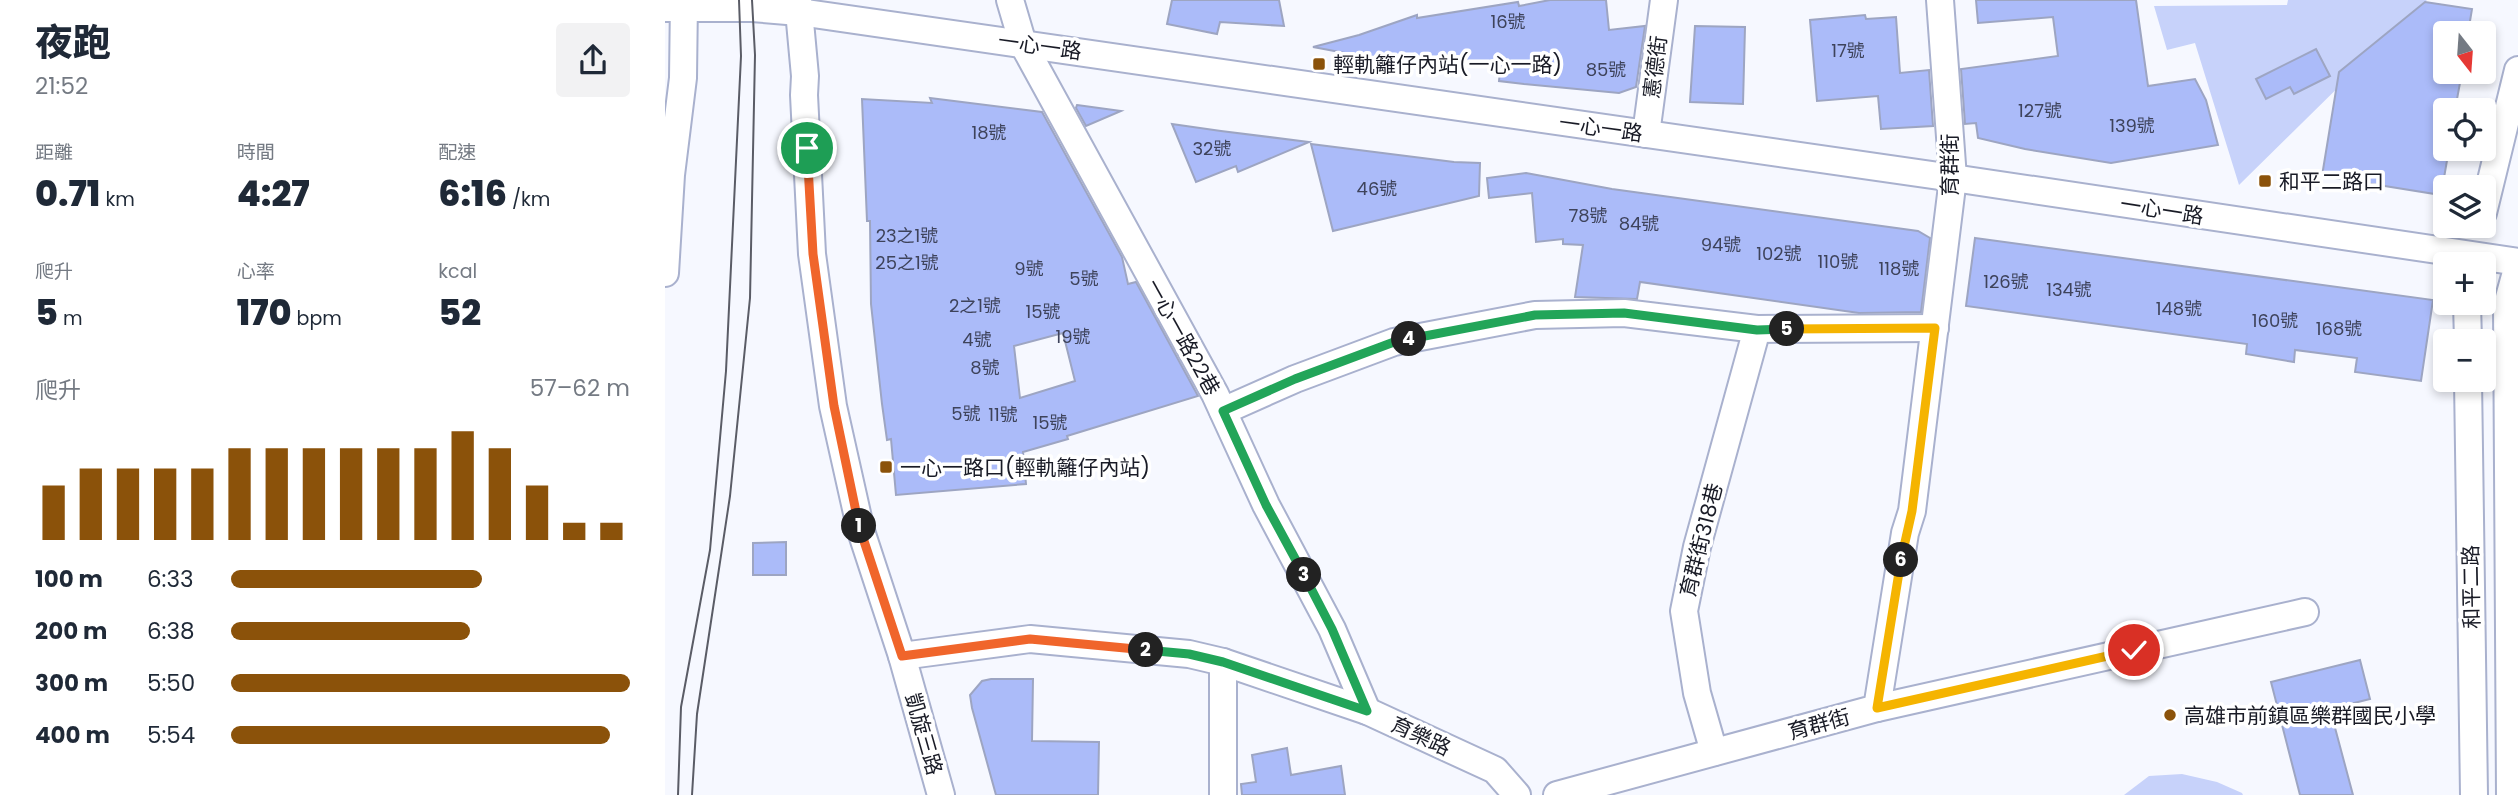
<!DOCTYPE html>
<html lang="zh-TW">
<head>
<meta charset="utf-8">
<style>
  :root { --surface:#fff; --page:#f2f2f3; --text:#1f2937; --muted:#747a83; --accent:#8b520a }
  body { margin:0; font-family:Poppins,"Noto Sans TC",sans-serif; background:var(--page); color:var(--text); height:100vh; display:flex; flex-direction:column; font-size:26px; white-space:nowrap }
  * { box-sizing:border-box; margin:0 }
  p { font-size:23px; color:var(--muted) }
  .icon { flex:none; width:38px; height:38px; fill:none; stroke:currentColor; stroke-width:2; stroke-linecap:round; stroke-linejoin:round }
  .map { position:relative; flex:1; overflow:hidden }
  .sheet { display:flex; flex-direction:column; background:var(--surface); width:665px }
  .sheet>* { flex:none }
  .needle { width:46px; rotate:163deg }
  .controls { position:absolute; left:1768px; top:21px; display:grid; gap:14px }
  .controls a { display:grid; place-items:center; width:63px; height:63px; border-radius:7px; background:var(--surface); box-shadow:0 4px 10px #0003; font-size:35px }
  .pin { position:absolute; display:grid; place-items:center; width:60px; height:60px; color:#fff; margin:-30px; border:4px solid #fff; border-radius:50%; box-shadow:0 2px 7px #0007 }
  .km { position:absolute; width:35px; height:35px; margin:-18px; border-radius:50%; background:#222; color:#fff; font-size:19px; line-height:35px; text-align:center }
  .round { display:grid; place-items:center; flex:none; width:74px; height:74px; border-radius:7px; background:var(--page) }
  .summary { display:flex; align-items:center; justify-content:space-between; height:119px; padding:0 35px }
  h1 { font-size:38px; font-weight:800; line-height:52px }
  .metrics { display:grid; grid-template-columns:repeat(3,1fr); gap:10px; height:119px; padding:7px 35px }
  .metrics div { display:grid; align-content:center }
  .metrics b { font-size:35px; font-weight:800 }
  .metrics small { font-size:19px; font-weight:400 }
  .metrics p { font-size:19px }
  .chart { height:196px; padding:14px 35px }
  .chart p { display:flex; justify-content:space-between }
  .chart svg { width:100%; height:126px; margin-top:7px; stroke:var(--accent); stroke-width:6 }
  ul { padding:0 35px; list-style:none; font-size:23px }
  li { display:grid; grid-template-columns:112px 84px 1fr; align-items:center; height:52px }
  li i { height:18px; border-radius:9px; background:var(--accent) }
  main { display:flex; flex:1; min-height:0 }
  .map>svg:first-child { display:block }
  .green { fill:#c7d2fa }
  .building { fill:#abbbf9; stroke:#9da5c2; stroke-width:2; fill-rule:evenodd }
  .lines { fill:none; stroke-linecap:round; stroke-linejoin:round }
  .minor-casing { stroke:#a9b1ce; stroke-width:30 }
  .minor { stroke:#fff; stroke-width:26 }
  .tram { stroke:#5a5c66; stroke-width:2 }
  .split-1-casing { stroke:#fff; stroke-width:14 }
  .split-2-casing { stroke:#fff; stroke-width:14 }
  .split-3-casing { stroke:#fff; stroke-width:14 }
  .split-4-casing { stroke:#fff; stroke-width:14 }
  .split-5-casing { stroke:#fff; stroke-width:14 }
  .split-6-casing { stroke:#fff; stroke-width:14 }
  .split-7-casing { stroke:#fff; stroke-width:14 }
  .split-1 { stroke:#f0652b; stroke-width:9 }
  .split-2 { stroke:#f0652b; stroke-width:9 }
  .split-3 { stroke:#22a559; stroke-width:9 }
  .split-4 { stroke:#22a559; stroke-width:9 }
  .split-5 { stroke:#22a559; stroke-width:9 }
  .split-6 { stroke:#f5b400; stroke-width:9 }
  .split-7 { stroke:#f5b400; stroke-width:9 }
  .poi-dot { fill:#8b520a; stroke:#fff; stroke-width:2.5 }
  .labels { text-anchor:middle; dominant-baseline:central; stroke-width:7; stroke-linejoin:round; paint-order:stroke }
  .number-label { font-size:18px; fill:#3e435b }
  .street-label { font-size:21px; fill:#191b26; stroke:#fff }
  .poi-label { font-size:21px; fill:#191b26; stroke:#fff; text-anchor:start }
</style>
</head>
<body>
<main>
<section class="sheet">
<div class="summary"><div><h1>夜跑</h1><p>21:52</p></div><a class="round"><svg class="icon" aria-label="share" viewBox="0 0 24 24"><path d="M12 15V3M7 8l5-5 5 5M5 13v7h14v-7"/></svg></a></div>
<div class="metrics">
<div><p>距離</p><b>0.71<small> km</small></b></div>
<div><p>時間</p><b>4:27</b></div>
<div><p>配速</p><b>6:16<small> /km</small></b></div>
</div>
<div class="metrics">
<div><p>爬升</p><b>5<small> m</small></b></div>
<div><p>心率</p><b>170<small> bpm</small></b></div>
<div><p>kcal</p><b>52</b></div>
</div>
<div class="chart"><p><span>爬升</span>57–62 m</p>
<svg viewBox="0 0 160 44" preserveAspectRatio="none"><path d="M5 44V25M15 44V19M25 44V19M35 44V19M45 44V19M55 44V12M65 44V12M75 44V12M85 44V12M95 44V12M105 44V12M115 44V6M125 44V12M135 44V25M145 44V38M155 44V38"/></svg>
</div>
<ul>
<li><b>100 m</b>6:33<i style="width:63%"></i></li>
<li><b>200 m</b>6:38<i style="width:60%"></i></li>
<li><b>300 m</b>5:50<i style="width:100%"></i></li>
<li><b>400 m</b>5:54<i style="width:95%"></i></li>
</ul>
</section>
<div class="map">
<svg width="1853" height="795" viewBox="0 0 1853 795">
  <rect width="100%" height="100%" fill="#f6f8ff"/>
  <!-- green -->
  <g class="green">
    <path d="M1623 0H1762L1574 185 1530 43 1502 50 1489 6 1622 5Z"/>
    <path d="M1517 774 1552 782 1577 793 1578 795H1459L1484 776Z"/>
  </g>
  <!-- building -->
  <g class="building">
    <path d="M507 0H614L619 26 555 22 552 34 502 24Z"/>
    <path d="M885 0H941L944 30 980 26 971 87 954 93 859 84 834 81 836 60 765 69 648 47 694 35 752 15V18L853 2 854 6Z"/>
    <path d="M1311 0H1471L1483 86 1530 79 1541 100 1553 145 1446 163 1360 149 1313 138 1311 123 1300 124 1296 69 1393 56 1388 17 1313 23Z"/>
    <path d="M1760 2 1807 9 1803 33H1780V72H1797L1790 110H1780V149H1784L1776 195 1657 176 1674 72Z"/>
    <path d="M1200 15 1201 19 1231 17 1235 73 1264 70 1268 126 1216 129 1213 96 1152 101 1145 20Z"/>
    <path d="M1030 26 1080 27 1078 104 1025 102Z"/>
    <path d="M1651 49 1665 76 1629 94 1625 87 1601 99 1591 79Z"/>
    <path d="M265 98 377 112 457 257 463 284 471 282 533 396 402 436 403 439 358 452 361 484 231 495 226 439 222 440 217 404 206 304 205 221H202L197 99 267 103ZM398 333 410 381 355 398 349 346Z"/>
    <path d="M412 105 456 111 421 126 411 108Z"/>
    <path d="M507 124 556 131 644 142 573 172 571 166 531 182Z"/>
    <path d="M646 144 789 162 815 163 814 196 668 231Z"/>
    <path d="M861 173 947 189 1253 231 1265 238 1256 312 1194 313 975 282 972 299 910 297 918 245 898 244V239L871 242 867 193 824 198 822 178Z"/>
    <path d="M1310 238 1768 300 1756 381 1690 372 1692 358 1630 350 1629 362 1581 354 1582 344 1301 306Z"/>
    <path d="M121 542V575H88V543Z"/>
    <path d="M1695 660 1705 699 1665 709 1688 795H1635L1606 682Z"/>
    <path d="M326 679H368L367 741 434 742 433 795H331L307 708 305 695 317 681Z"/>
    <path d="M622 748 626 775 676 766 680 795H577L576 784 591 782 587 755Z"/>
  </g>
  <g class="lines">
    <defs>
      <g id="minor">
        <path d="M133 0 140 76 139 95 147 254 168 406 196 531 237 656 276 795"/>
        <path d="M345 0 358 44 550 394 601 505 667 629 702 711"/>
        <path d="M0 8H87L134 12 1288 178 1853 262"/>
        <path d="M981 134 999 0"/>
        <path d="M1818 213 1853 70"/>
        <path d="M0 273 6 175 18 78 19 0"/>
        <path d="M1802 303 1803 341"/>
        <path d="M1803 380 1809 795"/>
        <path d="M558 411 630 379 729 342 870 315 959 313 1092 329 1270 328"/>
        <path d="M237 656 365 639 524 654 558 662 702 711 830 770 852 795"/>
        <path d="M1212 708 1640 612"/>
        <path d="M1049 752 1032 693 1019 611 1032 547 1092 329"/>
        <path d="M558 795V662"/>
        <path d="M892 795 1212 708 1240 533 1247 511 1288 178 1275 0"/>
        <path d="M1845 795 1842 305 1853 265"/>
      </g>
    </defs>
    <!-- minor casing -->
    <use href="#minor" class="minor-casing"/>
    <!-- minor -->
    <use href="#minor" class="minor"/>
    <!-- tram -->
    <g class="tram">
      <path d="M13 795 16 707 45 550 61 371 76 56 74 0"/>
      <path d="M27 795 32 714 65 496 85 298 90 55 87 0"/>
    </g>
  </g>
  <g class="lines">
    <defs>
      <path id="split-1" d="M142 148 148 254 169 406 194 526"/>
      <path id="split-2" d="M194 526 237 656 365 639 481 650"/>
      <path id="split-3" d="M481 650 524 654 558 662 702 711 667 629 639 575"/>
      <path id="split-4" d="M639 575 601 505 558 411 630 379 729 342 744 339"/>
      <path id="split-5" d="M744 339 870 315 959 313 1092 330 1122 329"/>
      <path id="split-6" d="M1122 329 1270 328 1247 511 1236 560"/>
      <path id="split-7" d="M1236 560 1212 708 1469 650"/>
    </defs>
    <!-- split-1 casing -->
    <use href="#split-1" class="split-1-casing"/>
    <!-- split-2 casing -->
    <use href="#split-2" class="split-2-casing"/>
    <!-- split-3 casing -->
    <use href="#split-3" class="split-3-casing"/>
    <!-- split-4 casing -->
    <use href="#split-4" class="split-4-casing"/>
    <!-- split-5 casing -->
    <use href="#split-5" class="split-5-casing"/>
    <!-- split-6 casing -->
    <use href="#split-6" class="split-6-casing"/>
    <!-- split-7 casing -->
    <use href="#split-7" class="split-7-casing"/>
    <!-- split-1 -->
    <use href="#split-1" class="split-1"/>
    <!-- split-2 -->
    <use href="#split-2" class="split-2"/>
    <!-- split-3 -->
    <use href="#split-3" class="split-3"/>
    <!-- split-4 -->
    <use href="#split-4" class="split-4"/>
    <!-- split-5 -->
    <use href="#split-5" class="split-5"/>
    <!-- split-6 -->
    <use href="#split-6" class="split-6"/>
    <!-- split-7 -->
    <use href="#split-7" class="split-7"/>
  </g>
  <!-- markers -->
  <g class="poi-dot">
    <rect x="647" y="57" width="14" height="14" rx="3.5"/>
    <rect x="1593" y="174" width="14" height="14" rx="3.5"/>
    <rect x="214" y="460" width="14" height="14" rx="3.5"/>
    <circle cx="1505" cy="715" r="7"/>
  </g>
  <g class="labels">
    <!-- number labels -->
    <g class="number-label">
      <text x="843" y="21">16號</text>
      <text x="1183" y="50">17號</text>
      <text x="941" y="69">85號</text>
      <text x="1375" y="110">127號</text>
      <text x="1467" y="125">139號</text>
      <text x="324" y="132">18號</text>
      <text x="547" y="148">32號</text>
      <text x="712" y="188">46號</text>
      <text x="923" y="215">78號</text>
      <text x="974" y="223">84號</text>
      <text x="242" y="235">23之1號</text>
      <text x="1056" y="244">94號</text>
      <text x="1114" y="253">102號</text>
      <text x="1173" y="261">110號</text>
      <text x="242" y="262">25之1號</text>
      <text x="364" y="268">9號</text>
      <text x="1234" y="268">118號</text>
      <text x="419" y="278">5號</text>
      <text x="1341" y="281">126號</text>
      <text x="1404" y="289">134號</text>
      <text x="310" y="305">2之1號</text>
      <text x="1514" y="308">148號</text>
      <text x="378" y="311">15號</text>
      <text x="1610" y="320">160號</text>
      <text x="1674" y="328">168號</text>
      <text x="408" y="336">19號</text>
      <text x="312" y="339">4號</text>
      <text x="320" y="367">8號</text>
      <text x="301" y="413">5號</text>
      <text x="338" y="414">11號</text>
      <text x="385" y="422">15號</text>
    </g>
    <!-- street labels -->
    <g class="street-label">
      <text transform="translate(375 46) rotate(8)">一心一路</text>
      <text transform="translate(990 67) rotate(-83)">憲德街</text>
      <text transform="translate(936 128) rotate(8)">一心一路</text>
      <text transform="translate(1284 165) rotate(-90)">育群街</text>
      <text transform="translate(1497 210) rotate(9)">一心一路</text>
      <text transform="translate(518 337) rotate(61)">一心一路22巷</text>
      <text transform="translate(1036 540) rotate(-76)">育群街318巷</text>
      <text transform="translate(1806 587) rotate(-91)">和平二路</text>
      <text transform="translate(1154 724) rotate(-15)">育群街</text>
      <text transform="translate(259 734) rotate(74)">凱旋三路</text>
      <text transform="translate(756 736) rotate(25)">育樂路</text>
    </g>
    <!-- poi labels -->
    <g class="poi-label">
      <text x="668" y="64">輕軌籬仔內站(一心一路)</text>
      <text x="1614" y="181">和平二路口</text>
      <text x="235" y="467">一心一路口(輕軌籬仔內站)</text>
      <text x="1519" y="715">高雄市前鎮區樂群國民小學</text>
    </g>
  </g>
</svg>
<div class="controls">
<a><svg class="needle" viewBox="-14 -14 28 28"><path d="M0-13l5 13h-10z" fill="#e53935"/><path d="M0 13l5-13h-10z" fill="#747a83"/></svg></a>
<a><svg class="icon" aria-label="locate" viewBox="0 0 24 24"><circle cx="12" cy="12" r="6"/><path d="M12 2v4M12 18v4M2 12h4M18 12h4"/></svg></a>
<a><svg class="icon" aria-label="layers" viewBox="0 0 24 24"><path d="M12 4l9 5-9 5-9-5zM3 14l9 5 9-5"/></svg></a>
<a>+</a>
<a>−</a>
</div>
<div class="pin" style="left:142px;top:148px;background:#1e9e55"><svg class="icon" aria-label="arrive" viewBox="0 0 24 24"><path d="M6 21V4h12l-3 4 3 4H6"/></svg></div>
<div class="pin" style="left:1469px;top:650px;background:#d93025"><svg class="icon" aria-label="check" viewBox="0 0 24 24"><path d="M5 12l5 5 9-10"/></svg></div>
<b class="km" style="left:194px;top:526px">1</b>
<b class="km" style="left:481px;top:650px">2</b>
<b class="km" style="left:639px;top:575px">3</b>
<b class="km" style="left:744px;top:339px">4</b>
<b class="km" style="left:1122px;top:329px">5</b>
<b class="km" style="left:1236px;top:560px">6</b>
</div>
</main>
</body>
</html>
